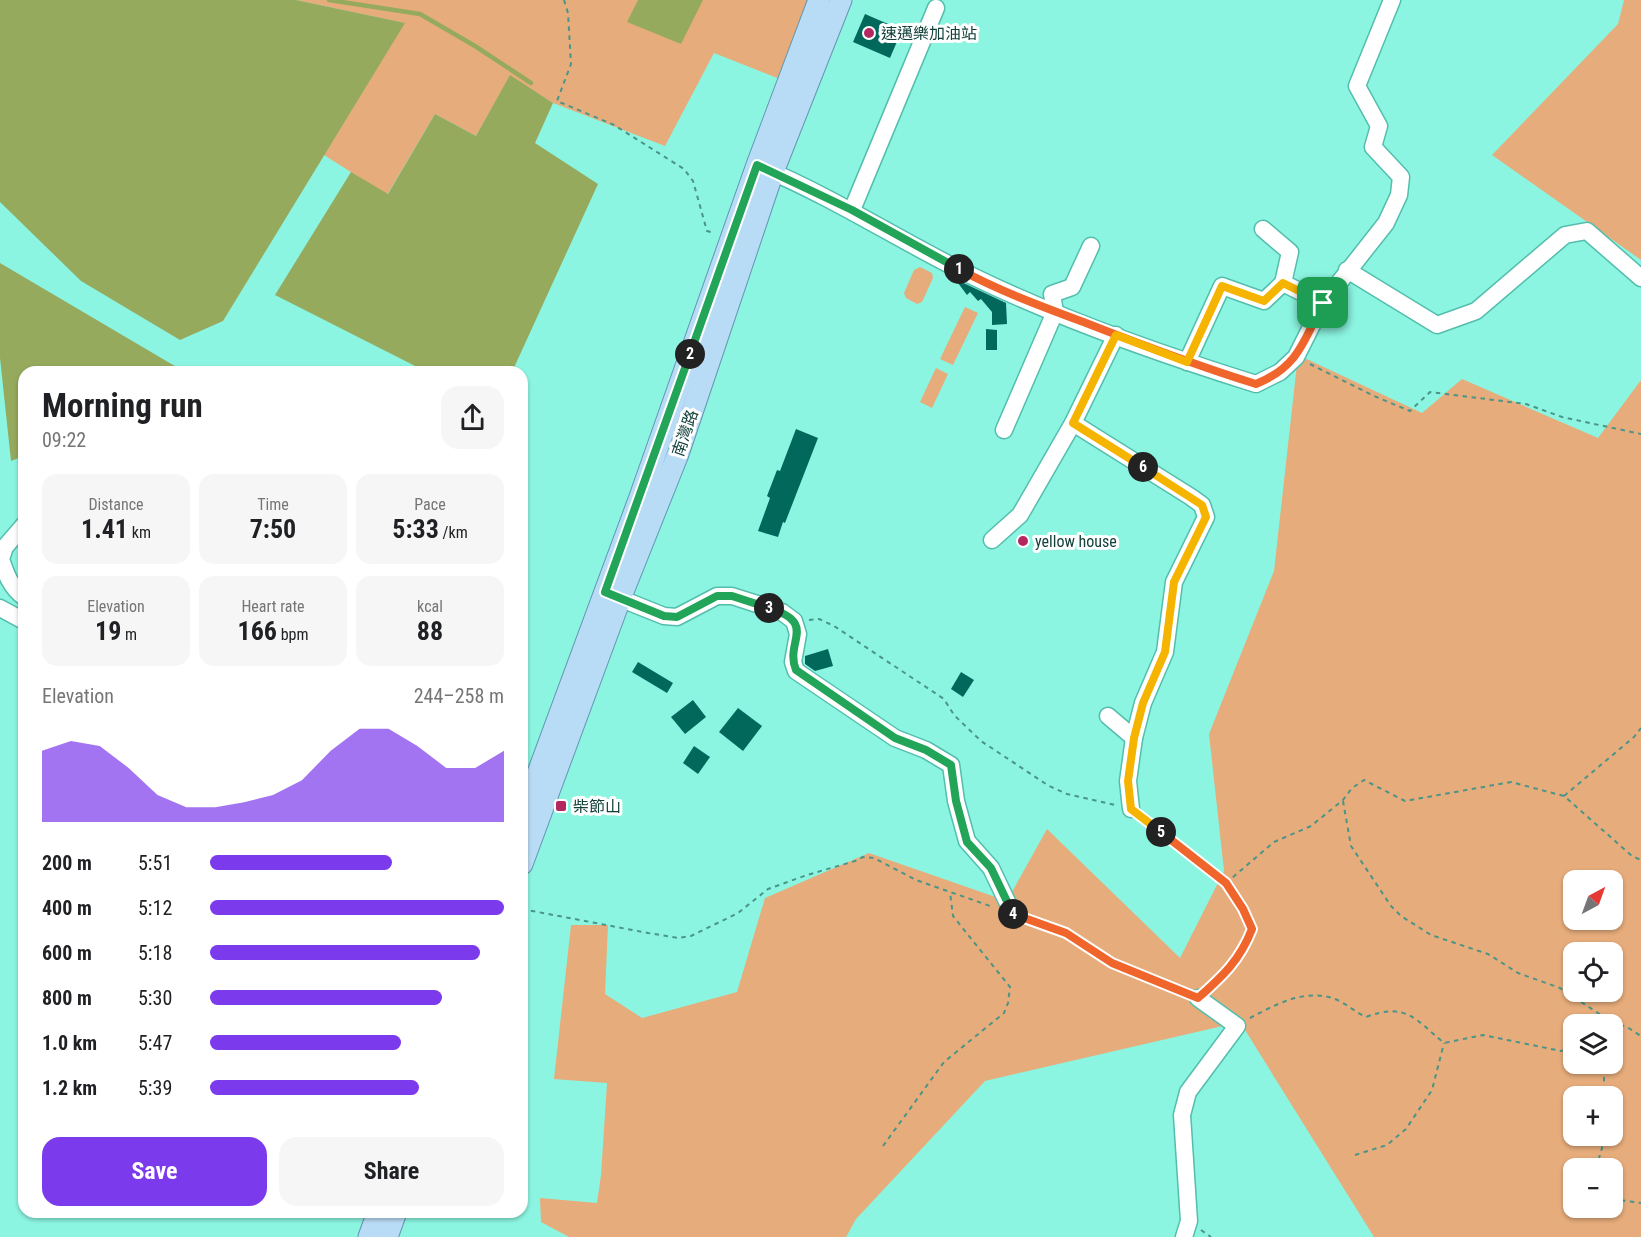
<!DOCTYPE html>
<html lang="en">
<head>
<meta charset="utf-8">
<style>
  :root { --surface:#fff; --page:#f6f6f6; --text:#202124; --muted:#757577; --accent:#7c3aed }
  body { margin:0; font-family:"Roboto Condensed","Noto Sans TC",sans-serif; background:var(--page); color:var(--text); height:100vh; display:flex; flex-direction:column; font-size:22px; white-space:nowrap }
  * { box-sizing:border-box; margin:0 }
  p { font-size:20px; color:var(--muted) }
  .icon { flex:none; width:33px; height:33px; fill:none; stroke:currentColor; stroke-width:2; stroke-linecap:round; stroke-linejoin:round }
  .map { position:relative; flex:1; overflow:hidden }
  .side { position:absolute; left:18px; top:366px; width:510px; height:852px; display:flex; flex-direction:column; background:var(--surface); border-radius:18px; box-shadow:0 2px 4px #0004 }
  .side>* { flex:none }
  .needle { width:39px; rotate:41deg }
  .fabs { position:absolute; left:1563px; top:870px; display:grid; gap:12px }
  .fabs a { display:grid; place-items:center; width:60px; height:60px; border-radius:12px; background:var(--surface); box-shadow:0 2px 4px #0004; font-size:30px }
  .pin { position:absolute; display:grid; place-items:center; width:51px; height:51px; color:#fff; margin:-26px; border-radius:12px; box-shadow:0 3px 9px #0006 }
  .km { position:absolute; width:30px; height:30px; margin:-15px; border-radius:50%; background:#222; color:#fff; font-size:16px; line-height:30px; text-align:center }
  .round { display:grid; place-items:center; flex:none; width:63px; height:63px; border-radius:18px; background:var(--page) }
  .headline { display:flex; align-items:center; justify-content:space-between; height:102px; padding:0 24px }
  h1 { font-size:33px; font-weight:700; line-height:45px }
  .stats { display:grid; grid-template-columns:repeat(3,1fr); gap:9px; height:102px; padding:6px 24px }
  .stats div { display:grid; align-content:center; border-radius:15px; background:var(--page); text-align:center }
  .stats b { font-size:26px; font-weight:700 }
  .stats small { font-size:16px; font-weight:400 }
  .stats p { font-size:16px }
  .chart { height:168px; padding:12px 24px }
  .chart p { display:flex; justify-content:space-between }
  .chart svg { width:100%; height:108px; margin-top:6px; fill:var(--accent); opacity:.7 }
  .cta { display:flex; gap:12px; margin-top:auto; padding:12px 24px }
  .cta a { flex:1; height:69px; border-radius:18px; background:var(--accent); color:#fff; font-size:24px; font-weight:700; line-height:69px; text-align:center }
  .cta a+a { background:var(--page); color:var(--text) }
  ul { padding:0 24px; list-style:none; font-size:20px }
  li { display:grid; grid-template-columns:96px 72px 1fr; align-items:center; height:45px }
  li i { height:15px; border-radius:8px; background:var(--accent) }
  .map>svg:first-child { display:block }
  .green { fill:#e6ac7b; fill-rule:evenodd }
  .water { fill:#96aa5e }
  .lines { fill:none; stroke-linecap:round; stroke-linejoin:round }
  .stream { stroke:#96aa5e; stroke-width:4.5 }
  .building { fill:#02685c }
  .minor-casing { stroke:#53bead; stroke-width:19 }
  .major-casing { stroke:#6097b0; stroke-width:23 }
  .path { stroke:#4b9488; stroke-width:2; stroke-dasharray:4.5 4.5; stroke-linecap:butt }
  .minor { stroke:#fff; stroke-width:16 }
  .major { stroke:#b9dcf6; stroke-width:21 }
  .split-1-casing { stroke:#fff; stroke-width:12 }
  .split-2-casing { stroke:#fff; stroke-width:12 }
  .split-3-casing { stroke:#fff; stroke-width:12 }
  .split-4-casing { stroke:#fff; stroke-width:12 }
  .split-5-casing { stroke:#fff; stroke-width:12 }
  .split-6-casing { stroke:#fff; stroke-width:12 }
  .split-7-casing { stroke:#fff; stroke-width:12 }
  .split-1 { stroke:#f0652b; stroke-width:8 }
  .split-2 { stroke:#22a559; stroke-width:8 }
  .split-3 { stroke:#22a559; stroke-width:8 }
  .split-4 { stroke:#22a559; stroke-width:8 }
  .split-5 { stroke:#f0652b; stroke-width:8 }
  .split-6 { stroke:#f5b400; stroke-width:8 }
  .split-7 { stroke:#f5b400; stroke-width:8 }
  .poi-dot { fill:#b42862; stroke:#fff; stroke-width:2 }
  .labels { text-anchor:middle; dominant-baseline:central; stroke-width:6; stroke-linejoin:round; paint-order:stroke }
  .poi-label { font-size:16px; fill:#13413a; stroke:#fff; text-anchor:start }
  .street-label { font-size:16px; fill:#13413a; stroke:#fff }
</style>
</head>
<body>
<div class="map">
<svg width="1641" height="1237" viewBox="0 0 1641 1237">
  <rect width="100%" height="100%" fill="#8cf5e2"/>
  <!-- green -->
  <g class="green">
    <path d="M296 0H808L780 79 714 53 665 146 553 103 510 76 476 136 435 114 387 195 324 155 404 23Z"/>
    <path d="M1624 0H1641V260L1492 155 1618 24Z"/>
    <path d="M920 267 932 273 933 278 922 302 917 304 906 298 904 293 914 270Z"/>
    <path d="M965 307 978 313 953 365 940 359Z"/>
    <path d="M1298 355 1422 413 1462 379 1598 438 1641 380V1237H1374L1240 1022 985 1081 856 1219 846 1237H569L541 1222 540 1198 597 1203 601 1175 607 1083 554 1079 571 925H608L605 994 642 1018 737 992 765 898 869 853 1007 901 1047 829 1180 958 1224 871 1209 734 1274 571ZM1574 880H1612V920H1574ZM1574 952H1612V992H1574ZM1574 1024H1612V1064H1574ZM1574 1096H1612V1136H1574ZM1574 1168H1612V1208H1574Z"/>
    <path d="M936 368 948 374 932 408 920 402Z"/>
  </g>
  <!-- water -->
  <g class="water">
    <path d="M0 0H296L405 23 223 321 180 340 81 281 0 202Z"/>
    <path d="M638 0H703L681 44 627 22Z"/>
    <path d="M510 75 553 103 535 143 598 184 512 372H427L275 295 351 172 388 194 435 114 476 136Z"/>
    <path d="M0 263 185 372H24V456L11 461 0 358Z"/>
  </g>
  <g class="lines">
    <!-- stream -->
    <path class="stream" d="M329 0 420 14 475 46 531 83"/>
  </g>
  <!-- building -->
  <g class="building">
    <path d="M865 14 902 30 890 58 853 42Z"/>
    <path d="M955 279 1006 303 1007 324 992 325V312L981 299 978 301 970 292 967 295Z"/>
    <path d="M986 329 997 330V350H986Z"/>
    <path d="M796 429 818 438 785 523 783 522 778 537 758 531 770 498 767 496 777 470 780 471Z"/>
    <path d="M828 649 833 666 815 671 805 664V656Z"/>
    <path d="M638 662 673 683 667 693 632 672Z"/>
    <path d="M961 672 974 680 963 697 951 689Z"/>
    <path d="M693 700 706 717 685 734 671 717Z"/>
    <path d="M738 708 762 726 743 751 719 732Z"/>
    <path d="M694 746 710 757 698 774 683 763Z"/>
  </g>
  <g class="lines">
    <defs>
      <g id="minor">
        <path d="M763 168C835 198 900 241 970 275 1060 319 1160 354 1256 384L1280 372 1296 357 1323 303 1386 223 1399 195 1401 177 1373 147 1379 126 1357 86 1392 0"/>
        <path d="M852 210 936 8"/>
        <path d="M1347 270 1437 325 1476 311 1565 235 1587 231 1641 278"/>
        <path d="M1283 283 1323 303"/>
        <path d="M1187 362 1222 286 1264 301 1283 283 1290 252 1263 229"/>
        <path d="M1073 423 1191 497 1202 505 1206 517 1174 582 1165 652 1143 703 1134 738 1128 781 1131 809"/>
        <path d="M1004 430 1055 312 1052 294 1072 287 1091 246"/>
        <path d="M24 525 5 547 1 559C6 574 11 588 24 597"/>
        <path d="M992 540 1020 515 1073 423 1116 335"/>
        <path d="M609 594 664 616 677 617 717 596H732L782 612 794 621 798 634 793 662 796 671 895 738 926 750 951 765 956 801 967 841 991 868 1013 914"/>
        <path d="M0 608 24 621"/>
        <path d="M1108 716 1134 738"/>
        <path d="M1184 1237 1189 1221 1182 1115 1188 1092 1237 1026 1198 998"/>
      </g>
      <g id="major">
        <path d="M522 816 640 497 757 165 819 0"/>
        <path d="M522 864 620 599 678 454 773 172 841 0"/>
        <path d="M369 1237 378 1212"/>
        <path d="M387 1237 396 1212"/>
      </g>
    </defs>
    <!-- minor casing -->
    <use href="#minor" class="minor-casing"/>
    <!-- major casing -->
    <use href="#major" class="major-casing"/>
    <!-- path -->
    <g class="path">
      <path d="M564 0 568 13 571 64 557 101 614 125 684 169 693 181 707 231 714 233"/>
      <path d="M1310 364 1374 396 1410 411 1430 392 1526 404 1562 417 1641 434"/>
      <path d="M809 620 819 619 834 626 944 699 954 715 981 741 1049 786 1067 794 1115 805"/>
      <path d="M1564 796 1634 737 1641 728"/>
      <path d="M1343 801 1351 846 1391 906 1401 916 1431 935 1488 954 1518 973 1560 988 1610 1021 1627 1027 1641 1036"/>
      <path d="M1142 817 1226 883 1243 909 1252 929C1242 955 1229 970 1209 988"/>
      <path d="M1226 883 1274 842 1311 826 1343 800 1352 788 1364 780 1405 801 1511 782 1564 796 1632 856 1641 860"/>
      <path d="M522 909 648 933 678 938 691 936 738 913 768 889 807 875 855 861 863 857 874 858 916 880 993 907"/>
      <path d="M1027 919 1066 933 1111 963 1184 992"/>
      <path d="M1250 1018C1275 1005 1303 989 1332 998 1343 1001 1355 1012 1366 1017 1406 1002 1415 1019 1444 1043L1483 1035 1561 1051 1574 1048"/>
      <path d="M1593 1024 1601 1015"/>
      <path d="M1592 1064 1604 1076V1096"/>
      <path d="M883 1146 944 1062 1004 1013 1008 1003 1010 987 953 916 950 892"/>
      <path d="M1355 1155 1387 1145 1406 1129 1432 1090 1444 1043"/>
      <path d="M1596 1168 1602 1148V1136"/>
      <path d="M1612 1199 1641 1203"/>
      <path d="M1201 1230 1211 1237"/>
    </g>
    <!-- minor -->
    <use href="#minor" class="minor"/>
    <!-- major -->
    <use href="#major" class="major"/>
  </g>
  <g class="lines">
    <defs>
      <path id="split-1" d="M959 269C999 291 1043 307 1086 323 1142 345 1198 366 1256 384 1298 367 1304 341 1323 303"/>
      <path id="split-2" d="M690 354 757 165 852 210 959 269"/>
      <path id="split-3" d="M690 354 605 592 664 616 677 617 717 596H732L769 608"/>
      <path id="split-4" d="M769 608C819 624 784 641 796 670L895 738 926 750 951 765 956 801 967 842 991 868 1013 914"/>
      <path id="split-5" d="M1013 914 1066 933 1112 963 1198 998C1223 976 1240 960 1252 929L1243 909 1226 883 1161 832"/>
      <path id="split-6" d="M1143 467 1202 505 1206 517 1174 582 1165 652 1143 703 1134 738 1128 781 1131 809 1161 832"/>
      <path id="split-7" d="M1143 467 1073 423 1116 335 1187 362 1222 286 1264 301 1283 283 1323 303"/>
    </defs>
    <!-- split-1 casing -->
    <use href="#split-1" class="split-1-casing"/>
    <!-- split-2 casing -->
    <use href="#split-2" class="split-2-casing"/>
    <!-- split-3 casing -->
    <use href="#split-3" class="split-3-casing"/>
    <!-- split-4 casing -->
    <use href="#split-4" class="split-4-casing"/>
    <!-- split-5 casing -->
    <use href="#split-5" class="split-5-casing"/>
    <!-- split-6 casing -->
    <use href="#split-6" class="split-6-casing"/>
    <!-- split-7 casing -->
    <use href="#split-7" class="split-7-casing"/>
    <!-- split-1 -->
    <use href="#split-1" class="split-1"/>
    <!-- split-2 -->
    <use href="#split-2" class="split-2"/>
    <!-- split-3 -->
    <use href="#split-3" class="split-3"/>
    <!-- split-4 -->
    <use href="#split-4" class="split-4"/>
    <!-- split-5 -->
    <use href="#split-5" class="split-5"/>
    <!-- split-6 -->
    <use href="#split-6" class="split-6"/>
    <!-- split-7 -->
    <use href="#split-7" class="split-7"/>
  </g>
  <!-- markers -->
  <g class="poi-dot">
    <circle cx="869" cy="33" r="6"/>
    <circle cx="1023" cy="541" r="6"/>
    <rect x="555" y="800" width="12" height="12" rx="3"/>
  </g>
  <g class="labels">
    <!-- poi labels -->
    <g class="poi-label">
      <text x="881" y="33">速邁樂加油站</text>
      <text x="1035" y="541">yellow house</text>
      <text x="573" y="806">柴節山</text>
    </g>
    <!-- street labels -->
    <g class="street-label">
      <text transform="translate(685 433) rotate(-71)">南灣路</text>
    </g>
  </g>
</svg>
<div class="fabs">
<a><svg class="needle" viewBox="-14 -14 28 28"><path d="M0-13l5 13h-10z" fill="#e53935"/><path d="M0 13l5-13h-10z" fill="#757577"/></svg></a>
<a><svg class="icon" aria-label="locate" viewBox="0 0 24 24"><circle cx="12" cy="12" r="6"/><path d="M12 2v4M12 18v4M2 12h4M18 12h4"/></svg></a>
<a><svg class="icon" aria-label="layers" viewBox="0 0 24 24"><path d="M12 4l9 5-9 5-9-5zM3 14l9 5 9-5"/></svg></a>
<a>+</a>
<a>−</a>
</div>
<div class="pin" style="left:1323px;top:303px;background:#1e9e55"><svg class="icon" aria-label="arrive" viewBox="0 0 24 24"><path d="M6 21V4h12l-3 4 3 4H6"/></svg></div>
<b class="km" style="left:959px;top:269px">1</b>
<b class="km" style="left:690px;top:354px">2</b>
<b class="km" style="left:769px;top:608px">3</b>
<b class="km" style="left:1013px;top:914px">4</b>
<b class="km" style="left:1161px;top:832px">5</b>
<b class="km" style="left:1143px;top:467px">6</b>
<section class="side">
<div class="headline"><div><h1>Morning run</h1><p>09:22</p></div><a class="round"><svg class="icon" aria-label="share" viewBox="0 0 24 24"><path d="M12 15V3M7 8l5-5 5 5M5 13v7h14v-7"/></svg></a></div>
<div class="stats">
<div><p>Distance</p><b>1.41<small> km</small></b></div>
<div><p>Time</p><b>7:50</b></div>
<div><p>Pace</p><b>5:33<small> /km</small></b></div>
</div>
<div class="stats">
<div><p>Elevation</p><b>19<small> m</small></b></div>
<div><p>Heart rate</p><b>166<small> bpm</small></b></div>
<div><p>kcal</p><b>88</b></div>
</div>
<div class="chart"><p><span>Elevation</span>244–258 m</p>
<svg viewBox="0 0 160 44" preserveAspectRatio="none"><path d="M0 44V15L10 11L20 13L30 22L40 33L50 38L60 38L70 36L80 33L90 27L100 15L110 6L120 6L130 13L140 22L150 22L160 15V44z"/></svg>
</div>
<ul>
<li><b>200 m</b>5:51<i style="width:62%"></i></li>
<li><b>400 m</b>5:12<i style="width:100%"></i></li>
<li><b>600 m</b>5:18<i style="width:92%"></i></li>
<li><b>800 m</b>5:30<i style="width:79%"></i></li>
<li><b>1.0 km</b>5:47<i style="width:65%"></i></li>
<li><b>1.2 km</b>5:39<i style="width:71%"></i></li>
</ul>
<div class="cta"><a>Save</a><a>Share</a></div>
</section>
</div>
</body>
</html>
